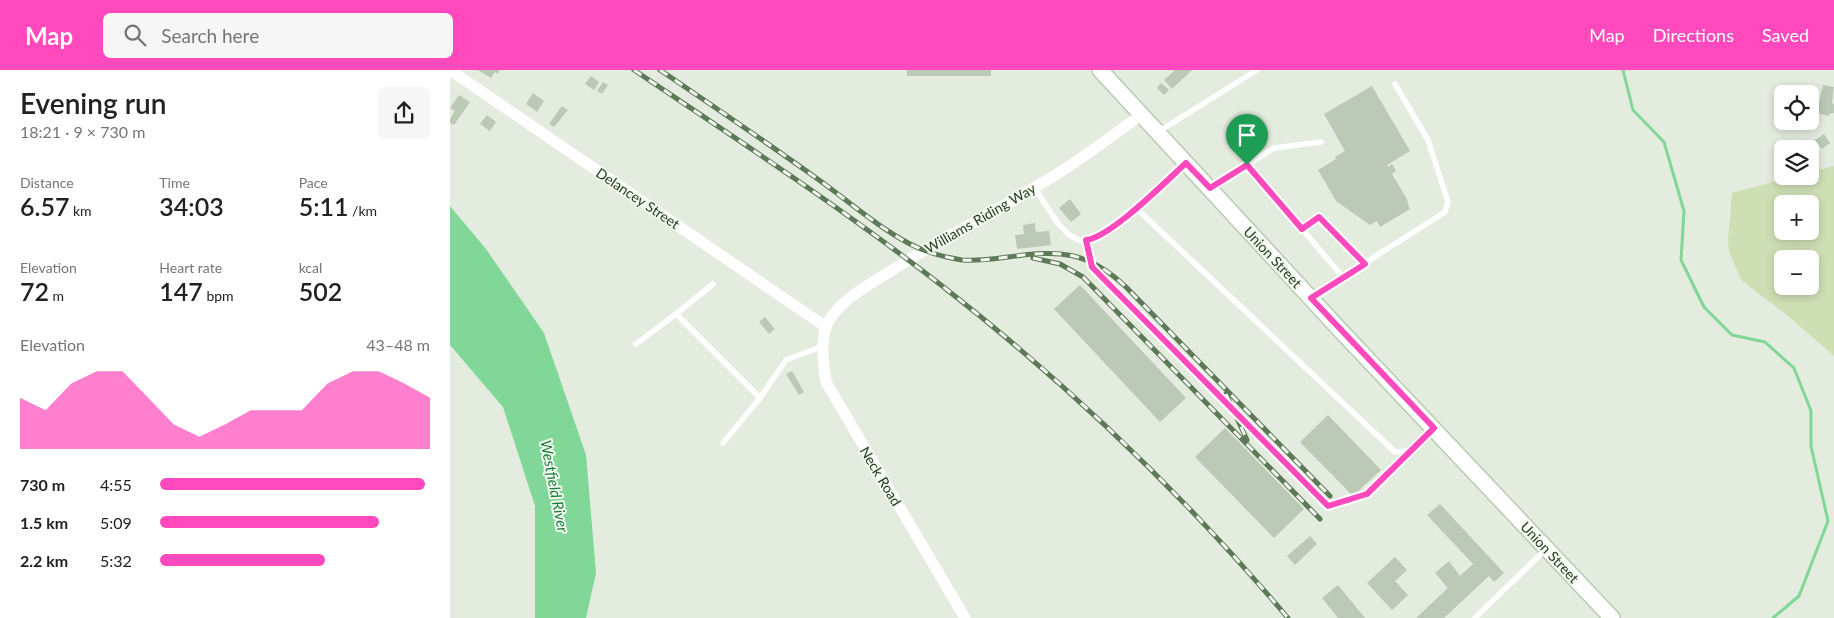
<!DOCTYPE html>
<html lang="en">
<head>
<meta charset="utf-8">
<style>
  :root { --surface:#fff; --page:#f6f6f6; --text:#222; --muted:#767676; --accent:#ff49bc }
  body { margin:0; font-family:Lato,sans-serif; background:var(--page); color:var(--text); height:100vh; display:flex; flex-direction:column; font-size:19px; white-space:nowrap }
  * { box-sizing:border-box; margin:0 }
  p { font-size:16px; color:var(--muted) }
  .icon { flex:none; width:28px; height:28px; fill:none; stroke:currentColor; stroke-width:2; stroke-linecap:round; stroke-linejoin:round }
  .map { position:relative; flex:1; overflow:hidden }
  .details { display:flex; flex-direction:column; background:var(--surface); width:450px }
  .details>* { flex:none }
  .buttons { position:absolute; left:1324px; top:15px; display:grid; gap:10px }
  .buttons a { display:grid; place-items:center; width:45px; height:45px; border-radius:8px; background:var(--surface); box-shadow:0 2px 8px #0003; font-size:25px }
  .pin { position:absolute; display:grid; place-items:center; width:42px; height:42px; color:#fff; margin:-51px -21px; border-radius:50% 50% 50% 0; rotate:-45deg; box-shadow:0 0 5px #0007 }
  .pin .icon { rotate:45deg }
  .round { display:grid; place-items:center; flex:none; width:52px; height:52px; border-radius:8px; background:var(--page) }
  .head { display:flex; align-items:center; justify-content:space-between; height:85px; padding:0 20px }
  h1 { font-size:28px; font-weight:600; line-height:38px }
  .metrics { display:grid; grid-template-columns:repeat(3,1fr); gap:8px; height:85px; padding:5px 20px }
  .metrics div { display:grid; align-content:center }
  .metrics b { font-size:25px; font-weight:600 }
  .metrics small { font-size:14px; font-weight:400 }
  .metrics p { font-size:14px }
  .chart { height:140px; padding:10px 20px }
  .chart p { display:flex; justify-content:space-between }
  .chart svg { width:100%; height:90px; margin-top:5px; fill:var(--accent); opacity:.7 }
  ul { padding:0 20px; list-style:none; font-size:16px }
  li { display:grid; grid-template-columns:80px 60px 1fr; align-items:center; height:38px }
  li i { height:12px; border-radius:6px; background:var(--accent) }
  header { display:flex; align-items:center; gap:30px; box-sizing:border-box; height:70px; padding:0 25px; background:var(--accent); color:#fff }
  header strong { font-size:24px }
  nav { display:flex; gap:28px; margin-inline-start:auto; font-size:18px }
  .search { width:350px; height:45px; background:var(--page); display:flex; align-items:center; gap:12px; box-sizing:border-box; padding:0 18px; border-radius:8px; color:var(--muted); font-size:19px }
  main { display:flex; flex:1; min-height:0 }
  .map>svg:first-child { display:block }
  .green { fill:#cfdfb4; fill-rule:evenodd }
  .water { fill:#80d798 }
  .lines { fill:none; stroke-linecap:round; stroke-linejoin:round }
  .stream { stroke:#80d798; stroke-width:3 }
  .building { fill:#bcc9b6 }
  .secondary-casing { stroke:#b7ccb0; stroke-width:18 }
  .lane { stroke:#fff; stroke-width:5.5 }
  .street { stroke:#fff; stroke-width:11 }
  .secondary { stroke:#fff; stroke-width:15 }
  .rail-casing { stroke:#5d7958; stroke-width:5 }
  .rail { stroke:#f2f8ef; stroke-width:3; stroke-dasharray:9; stroke-linecap:butt }
  .route-casing { stroke:#fff; stroke-width:10 }
  .route { stroke:#ff49bc; stroke-width:6 }
  .labels { text-anchor:middle; dominant-baseline:central; stroke-width:4; stroke-linejoin:round; paint-order:stroke }
  .street-label { font-size:14px; fill:#223d1e; stroke:#f2f8ef }
  .water-label { font-size:15px; font-style:italic; fill:#137e32; stroke:#f2f8ef }
</style>
</head>
<body>
<header>
<strong>Map</strong>
<div class="search"><svg class="icon" aria-label="search" viewBox="0 0 24 24"><circle cx="10" cy="10" r="6"/><path d="M15 15l6 6"/></svg>Search here</div>
<nav><a>Map</a><a>Directions</a><a>Saved</a></nav>
</header>
<main>
<section class="details">
<div class="head"><div><h1>Evening run</h1><p>18:21 · 9 × 730 m</p></div><a class="round"><svg class="icon" aria-label="share" viewBox="0 0 24 24"><path d="M12 15V3M7 8l5-5 5 5M5 13v7h14v-7"/></svg></a></div>
<div class="metrics">
<div><p>Distance</p><b>6.57<small> km</small></b></div>
<div><p>Time</p><b>34:03</b></div>
<div><p>Pace</p><b>5:11<small> /km</small></b></div>
</div>
<div class="metrics">
<div><p>Elevation</p><b>72<small> m</small></b></div>
<div><p>Heart rate</p><b>147<small> bpm</small></b></div>
<div><p>kcal</p><b>502</b></div>
</div>
<div class="chart"><p><span>Elevation</span>43–48 m</p>
<svg viewBox="0 0 160 44" preserveAspectRatio="none"><path d="M0 44V19L10 25L20 12L30 6L40 6L50 19L60 32L70 38L80 32L90 25L100 25L110 25L120 12L130 6L140 6L150 12L160 19V44z"/></svg>
</div>
<ul>
<li><b>730 m</b>4:55<i style="width:98%"></i></li>
<li><b>1.5 km</b>5:09<i style="width:81%"></i></li>
<li><b>2.2 km</b>5:32<i style="width:61%"></i></li>
</ul>
</section>
<div class="map">
<svg width="1384" height="548" viewBox="0 0 1384 548">
  <rect width="100%" height="100%" fill="#e3ecde"/>
  <!-- green -->
  <path class="green" d="M1384 96V286L1337 245 1291 210 1279 181 1278 171 1282 123 1345 106H1360V102ZM1332 134H1360V161H1332ZM1332 189H1360V216H1332Z"/>
  <!-- water -->
  <path class="water" d="M0 136 36 179 94 263 136 385 146 503 136 548H85V436L53 337 0 275Z"/>
  <g class="lines">
    <!-- stream -->
    <path class="stream" d="M1173 0 1183 40 1214 72 1234 141 1231 190 1254 237 1282 265 1315 272 1344 298 1361 341V376L1378 451 1349 526 1323 548"/>
  </g>
  <!-- building -->
  <g class="building">
    <path d="M28 0H50L48 4 45 2 41 8Z"/>
    <rect x="457" y="0" width="84" height="6"/>
    <path d="M725 0H742L722 19 714 10Z"/>
    <path d="M141 6 149 12 144 20 135 14Z"/>
    <path d="M153 12 158 15 152 24 147 21Z"/>
    <path d="M711 13 719 20 714 25 707 18Z"/>
    <path d="M1373 15 1384 17 1382 33 1384 34V43L1379 44V46L1367 43Z"/>
    <path d="M922 16 960 81 937 95 938 97 942 94 946 101 942 104 958 131 957 132 960 139 930 157 927 151 920 155 886 131 868 100 886 89 885 87 895 81 874 44Z"/>
    <path d="M83 23 94 31 87 42 76 34Z"/>
    <path d="M9 25 20 32 4 55 0 53V49L5 41 0 38Z"/>
    <path d="M112 36 118 40 104 57 99 54Z"/>
    <path d="M37 45 46 52 40 61 30 54Z"/>
    <path d="M1374 64 1380 73 1372 79 1365 70Z"/>
    <path d="M620 129 631 144 621 152 609 138Z"/>
    <path d="M585 153 586 162 599 161 601 175 567 179 565 165 574 164 573 155Z"/>
    <path d="M630 215 736 328 710 352 604 239Z"/>
    <path d="M315 247 325 259 319 264 309 252Z"/>
    <path d="M342 301 354 322 349 325 336 304Z"/>
    <path d="M878 345 931 400 903 426 850 372Z"/>
    <path d="M775 358 854 439 824 468 745 387Z"/>
    <path d="M990 434 1054 503 1044 512 1039 506 994 548H966L998 518 985 503 999 491 1010 506 1023 494 977 445Z"/>
    <path d="M860 466 867 474 845 495 837 486Z"/>
    <path d="M945 487 957 500 945 511 958 525 942 540 917 513Z"/>
    <path d="M888 515 915 548H888L872 528Z"/>
  </g>
  <g class="lines">
    <defs>
      <path id="secondary" d="M650 0 891 261 1162 548"/>
    </defs>
    <!-- secondary casing -->
    <use href="#secondary" class="secondary-casing"/>
    <!-- lane -->
    <g class="lane">
      <path d="M708 62 807 0"/>
      <path d="M797 95 893 207 863 227"/>
      <path d="M584 117 607 152 619 165 631 171 644 169 666 156 736 93"/>
      <path d="M761 117 824 78 871 72"/>
      <path d="M686 138 945 382 960 381 982 360"/>
      <path d="M852 159 869 147 915 194"/>
      <path d="M636 170 641 197 878 436 917 424 960 381"/>
      <path d="M893 207 995 142 998 132 978 70 945 14"/>
      <path d="M263 214 226 244 310 328"/>
      <path d="M186 274 226 244"/>
      <path d="M273 373 310 328 336 290 373 276"/>
      <path d="M1025 548 1095 480"/>
    </g>
    <!-- street -->
    <g class="street">
      <path d="M0 0 376 257"/>
      <path d="M515 548 376 312C373 293 369 266 380 249 393 229 417 216 436 204 492 168 551 139 607 104 636 86 663 65 691 45"/>
    </g>
    <!-- secondary -->
    <use href="#secondary" class="secondary"/>
    <defs>
      <g id="rail">
        <path d="M184 0C288 70 392 138 491 215 618 314 734 425 838 548"/>
        <path d="M210 0C263 36 316 72 369 110 400 132 440 168 476 181 487 185 500 188 512 190 527 191 543 189 558 187 608 180 637 180 676 217L880 426"/>
        <path d="M583 188 610 194 633 207 870 449"/>
        <path d="M776 324 797 370"/>
      </g>
    </defs>
    <!-- rail casing -->
    <use href="#rail" class="rail-casing"/>
    <!-- rail -->
    <use href="#rail" class="rail"/>
  </g>
  <g class="lines">
    <defs>
      <path id="route" d="M736 93 760 118 797 95 852 159 869 147 915 194 861 228 984 358 917 424 878 436 642 197 636 170C661 167 715 112 736 93Z"/>
    </defs>
    <!-- route casing -->
    <use href="#route" class="route-casing"/>
    <!-- route -->
    <use href="#route" class="route"/>
  </g>
  <g class="labels">
    <!-- street labels -->
    <g class="street-label">
      <text transform="translate(188 128) rotate(34)">Delancey Street</text>
      <text transform="translate(530 148) rotate(-30)">Williams Riding Way</text>
      <text transform="translate(823 187) rotate(47)">Union Street</text>
      <text transform="translate(431 406) rotate(59)">Neck Road</text>
      <text transform="translate(1100 482) rotate(47)">Union Street</text>
    </g>
    <!-- water labels -->
    <g class="water-label">
      <text transform="translate(105 416) rotate(79)">Westfield River</text>
    </g>
  </g>
</svg>
<div class="buttons">
<a><svg class="icon" aria-label="locate" viewBox="0 0 24 24"><circle cx="12" cy="12" r="6"/><path d="M12 2v4M12 18v4M2 12h4M18 12h4"/></svg></a>
<a><svg class="icon" aria-label="layers" viewBox="0 0 24 24"><path d="M12 4l9 5-9 5-9-5zM3 14l9 5 9-5"/></svg></a>
<a>+</a>
<a>−</a>
</div>
<div class="pin" style="left:797px;top:95px;background:#1e9e55"><svg class="icon" aria-label="arrive" viewBox="0 0 24 24"><path d="M6 21V4h12l-3 4 3 4H6"/></svg></div>
</div>
</main>
</body>
</html>
